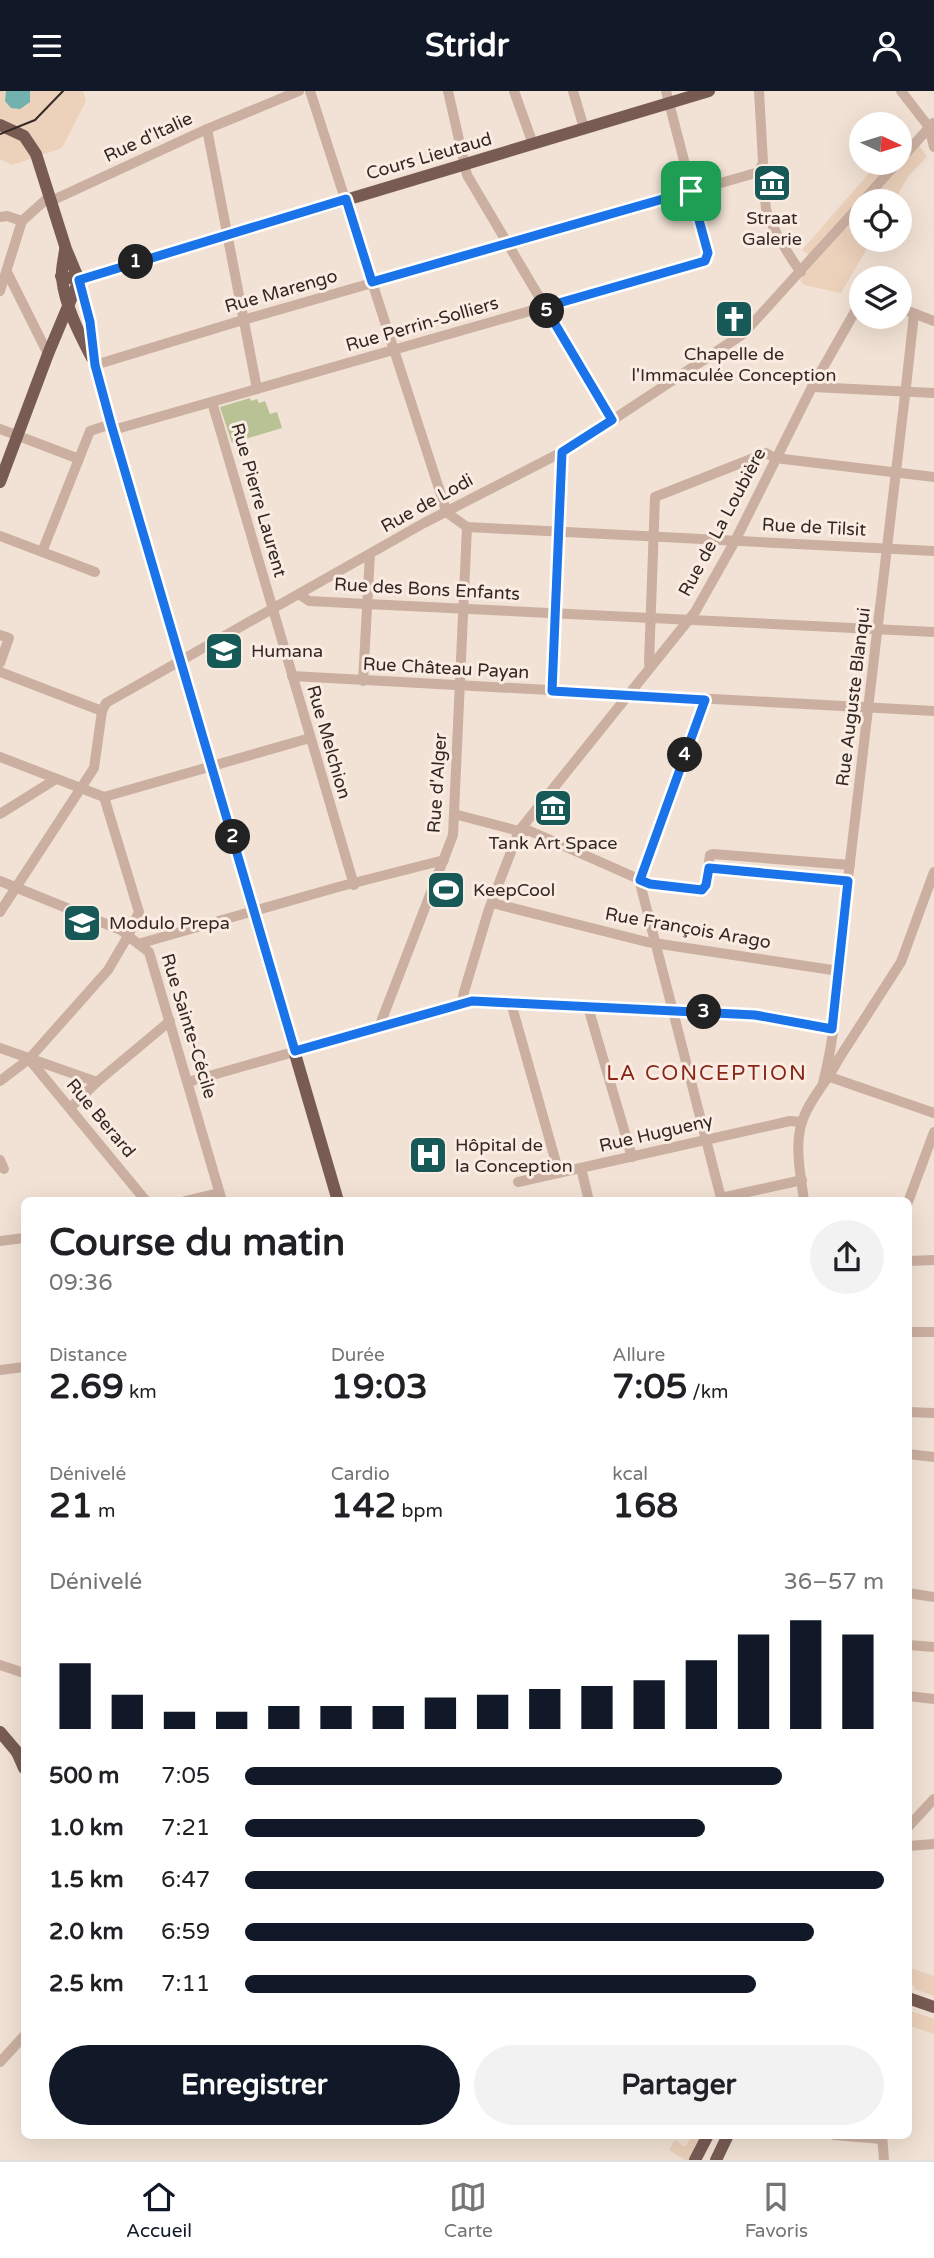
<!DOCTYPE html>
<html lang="fr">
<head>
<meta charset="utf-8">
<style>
  :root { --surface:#fff; --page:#f2f2f2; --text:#202124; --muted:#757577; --line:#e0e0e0; --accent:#111827 }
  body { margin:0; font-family:"Varela Round",sans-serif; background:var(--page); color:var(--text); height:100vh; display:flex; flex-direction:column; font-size:26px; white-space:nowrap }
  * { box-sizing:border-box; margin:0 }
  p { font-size:23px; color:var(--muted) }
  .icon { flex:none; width:38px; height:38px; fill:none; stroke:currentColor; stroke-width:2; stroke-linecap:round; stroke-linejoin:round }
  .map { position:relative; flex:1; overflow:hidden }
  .panel { position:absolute; left:21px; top:1106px; width:891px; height:942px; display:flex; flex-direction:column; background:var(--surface); border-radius:10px; box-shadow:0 7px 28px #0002 }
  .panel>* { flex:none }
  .needle { width:46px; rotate:94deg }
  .controls { position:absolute; left:849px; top:21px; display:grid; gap:14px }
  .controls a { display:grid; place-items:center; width:63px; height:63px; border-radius:50%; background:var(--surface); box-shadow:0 7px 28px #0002; font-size:35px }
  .pin { position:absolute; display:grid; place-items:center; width:60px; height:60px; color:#fff; margin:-30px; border-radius:14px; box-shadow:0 4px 10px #0006 }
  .km { position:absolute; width:35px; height:35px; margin:-18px; border-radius:50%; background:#222; color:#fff; font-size:19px; line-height:35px; text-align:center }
  .round { display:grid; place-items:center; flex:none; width:74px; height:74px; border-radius:37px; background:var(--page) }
  .headline { display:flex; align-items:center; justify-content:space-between; height:119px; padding:0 28px }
  h1 { font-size:38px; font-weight:700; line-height:52px }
  .metrics { display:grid; grid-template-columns:repeat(3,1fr); gap:10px; height:119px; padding:7px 28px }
  .metrics div { display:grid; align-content:center }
  .metrics b { font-size:35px; font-weight:700 }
  .metrics small { font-size:19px; font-weight:400 }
  .metrics p { font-size:19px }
  .chart { height:196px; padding:14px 28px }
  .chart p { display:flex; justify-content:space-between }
  .chart svg { width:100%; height:126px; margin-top:7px; stroke:var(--accent); stroke-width:6 }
  .cta { display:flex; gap:14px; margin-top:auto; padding:14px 28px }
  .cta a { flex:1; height:80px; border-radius:42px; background:var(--accent); color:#fff; font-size:28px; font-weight:700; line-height:80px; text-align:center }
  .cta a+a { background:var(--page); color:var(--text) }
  ul { padding:0 28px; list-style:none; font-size:23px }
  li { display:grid; grid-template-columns:112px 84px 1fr; align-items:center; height:52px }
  li i { height:18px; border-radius:9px; background:var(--accent) }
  header { display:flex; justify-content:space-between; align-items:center; height:91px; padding:0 28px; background:var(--accent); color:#fff; font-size:32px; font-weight:700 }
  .tab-bar { display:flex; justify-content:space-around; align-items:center; height:98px; border-top:2px solid var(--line); background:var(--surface); font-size:19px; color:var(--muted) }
  .tab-bar a { display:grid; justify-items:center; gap:4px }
  .tab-bar .active { color:var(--accent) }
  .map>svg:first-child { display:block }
  .green { fill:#b8c295 }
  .plaza { fill:#ecd1bb }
  .water { fill:#72b1ad }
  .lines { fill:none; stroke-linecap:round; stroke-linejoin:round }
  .minor { stroke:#cbb0a1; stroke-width:10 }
  .major { stroke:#785c54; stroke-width:12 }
  .tram { stroke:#342824; stroke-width:2 }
  .route-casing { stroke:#fff; stroke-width:14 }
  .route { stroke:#1a73e8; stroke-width:9 }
  .labels { text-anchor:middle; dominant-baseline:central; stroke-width:6; stroke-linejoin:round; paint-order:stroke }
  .street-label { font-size:18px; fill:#342824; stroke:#faece2 }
  .poi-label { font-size:18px; fill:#342824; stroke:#faece2; text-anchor:start }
  .quarter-label { font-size:21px; letter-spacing:2px; fill:#892618; stroke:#faece2 }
</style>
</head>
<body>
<header><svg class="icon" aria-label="menu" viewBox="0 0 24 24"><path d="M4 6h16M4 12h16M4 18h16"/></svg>Stridr<svg class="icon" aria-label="person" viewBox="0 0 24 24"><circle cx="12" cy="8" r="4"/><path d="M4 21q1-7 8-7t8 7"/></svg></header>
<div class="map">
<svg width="934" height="2069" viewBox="0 0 934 2069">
  <rect width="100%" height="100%" fill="#f2e2d5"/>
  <!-- green -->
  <path class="green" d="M250 307 251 310 257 308 259 312 265 310 270 323 277 321 282 337 232 352 220 316Z"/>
  <!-- plaza -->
  <g class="plaza">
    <path d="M0 0H83L86 10 62 57 12 74 0 68Z"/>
    <path d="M919 54 927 66 908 86 894 110H870Z"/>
    <path d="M878 72H892L811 165 802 159Z"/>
    <path d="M861 120V149H872L841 202 804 194 800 189Z"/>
    <path d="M908 1876 934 1885V1905L915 1898V1895L908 1893Z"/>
    <path d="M908 1919 934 1928V1943L908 1934Z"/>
    <path d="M693 2044H704L690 2069H685L669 2059 675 2049 685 2056Z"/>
  </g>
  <!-- water -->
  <path class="water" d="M6 0H30V11L20 18 11 17 5 10Z"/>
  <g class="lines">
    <!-- minor -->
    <g class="minor">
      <path d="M310 0 444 413 446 421 467 436 934 460"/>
      <path d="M448 0 467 84 612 329"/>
      <path d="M514 0 533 53"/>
      <path d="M573 0 584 37"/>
      <path d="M759 0 763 71 759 81C768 91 764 105 766 118 769 132 792 170 801 181"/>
      <path d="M901 0 929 36 934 56"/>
      <path d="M207 38 257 298"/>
      <path d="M900 69 933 32"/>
      <path d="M51 110 207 38 299 0"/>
      <path d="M863 110 897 72"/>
      <path d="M0 126 7 125 22 130"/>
      <path d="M7 181 48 263"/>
      <path d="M0 200 22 130 50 105"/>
      <path d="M900 217 934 230"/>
      <path d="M95 274 243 229 759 81"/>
      <path d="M812 296 934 302"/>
      <path d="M212 311 354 794"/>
      <path d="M0 338 79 368"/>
      <path d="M113 339 705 170 708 162 666 0"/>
      <path d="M0 445 95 481"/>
      <path d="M42 461 90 340 111 333"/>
      <path d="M299 503 309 510 367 513 934 541"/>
      <path d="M0 544 9 547 0 572"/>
      <path d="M650 577 649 572 655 406 766 362 775 367 934 386"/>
      <path d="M0 581 102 620"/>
      <path d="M292 585 934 620"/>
      <path d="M363 590 370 463"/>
      <path d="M552 600 562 361"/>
      <path d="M705 609 642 781 641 796 721 1107 802 1089"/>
      <path d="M0 666 104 706 139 821 128 845 149 861 222 1110"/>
      <path d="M104 706 310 647"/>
      <path d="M0 723 56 688"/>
      <path d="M454 723 519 740H530L650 793 703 799 706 794 710 764 713 763 850 774"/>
      <path d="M709 777 848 790"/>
      <path d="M0 790 121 839 128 845 108 879 29 968 0 990"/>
      <path d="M492 812 647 851 839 880"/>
      <path d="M0 821 94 677 102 620 106 612 424 432 570 357 743 243 861 113"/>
      <path d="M138 853 338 796 444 769"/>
      <path d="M462 912 464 901 489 818 519 740 695 521 735 450 812 296 861 210"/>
      <path d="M511 912 559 1082"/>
      <path d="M588 916 632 1066"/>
      <path d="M379 936 453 744 467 436"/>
      <path d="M0 957 97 991"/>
      <path d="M29 968 146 1110"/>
      <path d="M830 986 934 1022"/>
      <path d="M188 991 472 910 755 924 832 938"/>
      <path d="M823 992C841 922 841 843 850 771 873 589 894 406 914 223"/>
      <path d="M70 1017 97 991 170 930"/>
      <path d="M0 1069 4 1078"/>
      <path d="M581 1077 589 1110"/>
      <path d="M518 1091 790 1030 802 1031"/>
      <path d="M185 1110 219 1102"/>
      <path d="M804 1110C801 1086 794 1055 802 1031 809 1008 828 990 838 969L901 871 934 781"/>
      <path d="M908 1111 934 1041"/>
      <path d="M0 1150 24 1147"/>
      <path d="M908 1170 934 1169"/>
      <path d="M908 1241H934"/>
      <path d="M0 1279 24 1276"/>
      <path d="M908 1321 934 1322"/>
      <path d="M908 1363 934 1366"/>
      <path d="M908 1502 934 1506"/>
      <path d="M908 1554 934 1556"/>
      <path d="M0 1574 24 1582"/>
      <path d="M908 1605 934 1608"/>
      <path d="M908 1736 934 1708"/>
      <path d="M908 1755 934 1753"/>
      <path d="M0 1971 24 1945"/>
      <path d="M834 2044 882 2048"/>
      <path d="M882 2044 884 2069"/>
    </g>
    <!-- major -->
    <g class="major">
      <path d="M0 34 24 45 36 63 66 158 79 189 90 231 95 274 111 333 338 1110"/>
      <path d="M65 159C64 168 61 178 62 187 65 215 79 242 92 267"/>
      <path d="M61 185 79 189 709 0"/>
      <path d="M0 391 48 263 79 189"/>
      <path d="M0 1641 17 1661 24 1664"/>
      <path d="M17 1661 24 1677"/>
      <path d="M908 1907 934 1916"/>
      <path d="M695 2069 708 2044"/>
      <path d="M716 2069 728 2044"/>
    </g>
    <!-- tram -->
    <path class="tram" d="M0 43 35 29 63 0"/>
  </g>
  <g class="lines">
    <defs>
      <path id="route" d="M691 100 708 162 705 170 545 216 612 329 562 361 552 600 705 609 640 789 650 793 702 799 706 794 709 777 848 790 832 938 755 924 472 910 295 960 111 333 95 274 90 231 79 189 346 108 372 191Z"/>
    </defs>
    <!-- route casing -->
    <use href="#route" class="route-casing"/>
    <!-- route -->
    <use href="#route" class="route"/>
  </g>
  <!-- icons -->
  <defs>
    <symbol id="museum-square" viewBox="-11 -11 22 22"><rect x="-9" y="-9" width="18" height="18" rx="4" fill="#175956" stroke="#faece2"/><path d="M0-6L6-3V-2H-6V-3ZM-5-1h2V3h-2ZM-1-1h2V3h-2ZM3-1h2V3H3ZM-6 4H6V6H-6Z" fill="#fff"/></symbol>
    <symbol id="church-square" viewBox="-11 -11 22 22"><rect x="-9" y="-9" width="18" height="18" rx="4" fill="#175956" stroke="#faece2"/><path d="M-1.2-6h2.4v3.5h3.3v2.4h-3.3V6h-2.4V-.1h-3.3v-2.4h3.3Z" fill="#fff"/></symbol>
    <symbol id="university-square" viewBox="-11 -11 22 22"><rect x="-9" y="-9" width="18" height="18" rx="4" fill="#175956" stroke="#faece2"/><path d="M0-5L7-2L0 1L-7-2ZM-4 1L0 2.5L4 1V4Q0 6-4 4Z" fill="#fff"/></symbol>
    <symbol id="stadium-square" viewBox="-11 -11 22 22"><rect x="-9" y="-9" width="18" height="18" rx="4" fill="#175956" stroke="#faece2"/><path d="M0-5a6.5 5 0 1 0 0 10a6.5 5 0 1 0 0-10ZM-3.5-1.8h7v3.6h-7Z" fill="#fff"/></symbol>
    <symbol id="hospital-square" viewBox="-11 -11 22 22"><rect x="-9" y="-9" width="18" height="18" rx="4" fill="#175956" stroke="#faece2"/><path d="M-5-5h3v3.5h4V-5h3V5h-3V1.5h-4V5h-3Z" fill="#fff"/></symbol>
  </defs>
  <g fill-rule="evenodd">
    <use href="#museum-square" x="750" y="70" width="44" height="44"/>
    <use href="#church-square" x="712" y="206" width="44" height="44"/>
    <use href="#university-square" x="202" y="538" width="44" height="44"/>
    <use href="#museum-square" x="531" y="695" width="44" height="44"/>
    <use href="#stadium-square" x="424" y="777" width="44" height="44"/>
    <use href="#university-square" x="60" y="810" width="44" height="44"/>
    <use href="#hospital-square" x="406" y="1042" width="44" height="44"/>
  </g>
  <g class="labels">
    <!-- street labels -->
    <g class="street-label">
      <text transform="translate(148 46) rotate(-25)">Rue d'Italie</text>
      <text transform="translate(429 65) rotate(-16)">Cours Lieutaud</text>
      <text transform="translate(281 200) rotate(-16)">Rue Marengo</text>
      <text transform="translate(422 233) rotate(-16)">Rue Perrin-Solliers</text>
      <text transform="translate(259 409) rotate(74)">Rue Pierre Laurent</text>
      <text transform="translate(427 412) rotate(-29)">Rue de Lodi</text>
      <text transform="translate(722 431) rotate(-62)">Rue de La Loubière</text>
      <text transform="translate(814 436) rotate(3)">Rue de Tilsit</text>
      <text transform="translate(427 498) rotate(3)">Rue des Bons Enfants</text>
      <text transform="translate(446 577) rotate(3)">Rue Château Payan</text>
      <text transform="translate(853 606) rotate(-83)">Rue Auguste Blanqui</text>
      <text transform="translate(329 651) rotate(74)">Rue Melchion</text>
      <text transform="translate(437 692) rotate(-86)">Rue d'Alger</text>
      <text transform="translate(688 837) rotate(10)">Rue François Arago</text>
      <text transform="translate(189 935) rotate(73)">Rue Sainte-Cécile</text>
      <text transform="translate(101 1027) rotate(50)">Rue Berard</text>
      <text transform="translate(656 1042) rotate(-13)">Rue Hugueny</text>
    </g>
    <!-- poi labels -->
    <g class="poi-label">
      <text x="772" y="127" text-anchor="middle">Straat<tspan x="772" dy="21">Galerie</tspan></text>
      <text x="734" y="263" text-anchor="middle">Chapelle de<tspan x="734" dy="21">l'Immaculée Conception</tspan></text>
      <text x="251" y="560">Humana</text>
      <text x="553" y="752" text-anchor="middle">Tank Art Space</text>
      <text x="473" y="799">KeepCool</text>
      <text x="109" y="832">Modulo Prepa</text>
      <text x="455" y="1054">Hôpital de<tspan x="455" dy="21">la Conception</tspan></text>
    </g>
    <!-- quarter labels -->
    <g class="quarter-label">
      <text x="707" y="982">LA CONCEPTION</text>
    </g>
  </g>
</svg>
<div class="controls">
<a><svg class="needle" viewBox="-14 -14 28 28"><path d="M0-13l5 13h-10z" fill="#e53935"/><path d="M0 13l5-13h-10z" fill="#757577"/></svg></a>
<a><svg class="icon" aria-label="locate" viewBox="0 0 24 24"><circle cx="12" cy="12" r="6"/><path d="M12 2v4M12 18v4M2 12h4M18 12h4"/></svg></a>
<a><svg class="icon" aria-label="layers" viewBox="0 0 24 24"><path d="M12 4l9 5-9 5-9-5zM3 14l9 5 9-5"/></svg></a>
</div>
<div class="pin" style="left:691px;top:100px;background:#1e9e55"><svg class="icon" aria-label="arrive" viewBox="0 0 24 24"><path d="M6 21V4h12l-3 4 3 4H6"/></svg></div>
<b class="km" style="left:136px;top:171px">1</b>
<b class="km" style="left:233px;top:746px">2</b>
<b class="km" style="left:704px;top:921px">3</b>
<b class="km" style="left:685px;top:664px">4</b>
<b class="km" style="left:547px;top:220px">5</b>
<section class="panel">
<div class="headline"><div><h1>Course du matin</h1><p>09:36</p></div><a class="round"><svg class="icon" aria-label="share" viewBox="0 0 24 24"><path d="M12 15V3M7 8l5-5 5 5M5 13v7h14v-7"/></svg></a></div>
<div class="metrics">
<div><p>Distance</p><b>2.69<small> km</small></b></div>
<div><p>Durée</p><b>19:03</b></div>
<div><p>Allure</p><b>7:05<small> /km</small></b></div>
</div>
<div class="metrics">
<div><p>Dénivelé</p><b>21<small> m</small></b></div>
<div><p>Cardio</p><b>142<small> bpm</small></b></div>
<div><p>kcal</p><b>168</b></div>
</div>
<div class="chart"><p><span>Dénivelé</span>36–57 m</p>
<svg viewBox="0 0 160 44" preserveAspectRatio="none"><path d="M5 44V21M15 44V32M25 44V38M35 44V38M45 44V36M55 44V36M65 44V36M75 44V33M85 44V32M95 44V30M105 44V29M115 44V27M125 44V20M135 44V11M145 44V6M155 44V11"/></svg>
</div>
<ul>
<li><b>500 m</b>7:05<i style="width:84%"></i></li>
<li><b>1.0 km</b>7:21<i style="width:72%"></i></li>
<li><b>1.5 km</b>6:47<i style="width:100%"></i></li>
<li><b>2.0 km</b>6:59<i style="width:89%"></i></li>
<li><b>2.5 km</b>7:11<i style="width:80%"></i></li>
</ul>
<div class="cta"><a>Enregistrer</a><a>Partager</a></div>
</section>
</div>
<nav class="tab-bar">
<a class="active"><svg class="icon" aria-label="home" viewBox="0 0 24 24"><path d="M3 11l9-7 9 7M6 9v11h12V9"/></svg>Accueil</a>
<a><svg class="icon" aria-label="map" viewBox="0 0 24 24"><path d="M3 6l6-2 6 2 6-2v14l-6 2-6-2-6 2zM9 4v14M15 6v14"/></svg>Carte</a>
<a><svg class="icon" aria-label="saved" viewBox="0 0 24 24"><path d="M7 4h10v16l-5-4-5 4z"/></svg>Favoris</a>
</nav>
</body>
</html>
